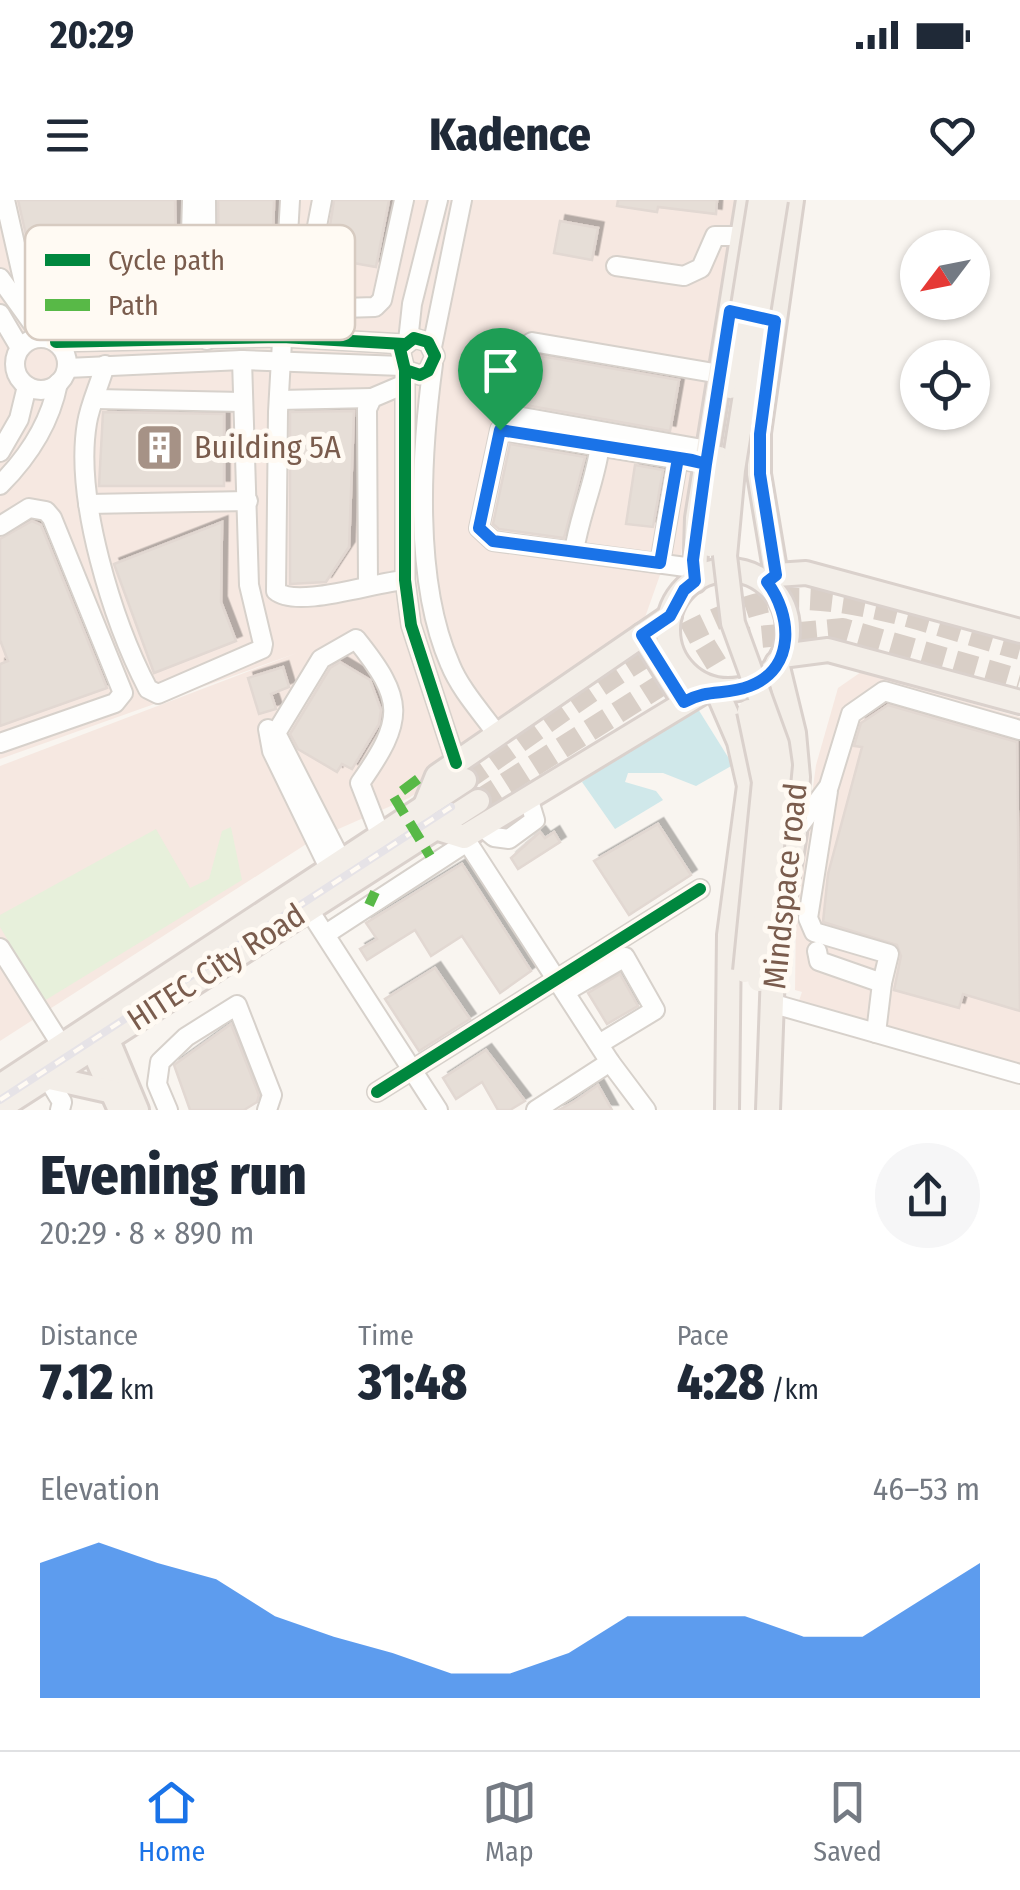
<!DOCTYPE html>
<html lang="en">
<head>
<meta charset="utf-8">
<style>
  :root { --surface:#fff; --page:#f6f6f7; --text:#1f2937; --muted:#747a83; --line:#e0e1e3; --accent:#1a73e8 }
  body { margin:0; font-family:"Fira Sans Condensed",sans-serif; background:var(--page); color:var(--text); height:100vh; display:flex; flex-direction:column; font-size:38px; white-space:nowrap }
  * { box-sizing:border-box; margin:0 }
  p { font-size:32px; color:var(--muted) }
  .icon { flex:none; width:55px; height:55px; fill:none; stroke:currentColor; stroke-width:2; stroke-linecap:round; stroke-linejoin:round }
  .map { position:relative; height:910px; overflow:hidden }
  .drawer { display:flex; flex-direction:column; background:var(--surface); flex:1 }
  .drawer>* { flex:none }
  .needle { width:65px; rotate:238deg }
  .controls { position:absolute; left:900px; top:30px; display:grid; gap:20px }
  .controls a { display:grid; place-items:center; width:90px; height:90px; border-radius:50%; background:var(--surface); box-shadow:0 2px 8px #0004; font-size:50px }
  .pin { position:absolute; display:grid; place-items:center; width:85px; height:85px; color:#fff; margin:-102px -42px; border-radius:50% 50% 50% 0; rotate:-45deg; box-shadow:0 0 10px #0007 }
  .pin .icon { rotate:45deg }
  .round { display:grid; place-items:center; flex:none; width:105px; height:105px; border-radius:52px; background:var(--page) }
  .head { display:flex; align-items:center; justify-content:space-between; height:170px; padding:0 40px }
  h1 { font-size:55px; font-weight:800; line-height:75px }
  .figures { display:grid; grid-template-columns:repeat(3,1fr); gap:15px; height:170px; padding:10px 40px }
  .figures div { display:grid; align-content:center }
  .figures b { font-size:50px; font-weight:800 }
  .figures small { font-size:28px; font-weight:400 }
  .figures p { font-size:28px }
  .chart { height:280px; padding:20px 40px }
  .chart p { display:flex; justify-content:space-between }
  .chart svg { width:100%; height:180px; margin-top:10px; fill:var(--accent); opacity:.7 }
  .status { display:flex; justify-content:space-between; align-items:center; height:70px; padding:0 50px; background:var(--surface); direction:ltr }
  .status svg { height:28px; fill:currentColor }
  header { display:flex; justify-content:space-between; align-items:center; height:130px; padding:0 40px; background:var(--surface); font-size:45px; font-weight:800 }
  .dock { display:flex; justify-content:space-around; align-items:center; height:140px; border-top:2px solid var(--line); background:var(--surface); font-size:28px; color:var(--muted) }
  .dock a { display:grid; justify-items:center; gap:5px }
  .dock .active { color:var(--accent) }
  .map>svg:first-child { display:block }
  .commercial { fill:#f6e8e1 }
  .green { fill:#e7f0db }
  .water { fill:#d0e8ea }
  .building { fill:#e6ded7; stroke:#e2d8d2; stroke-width:2.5; filter:url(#shadow) }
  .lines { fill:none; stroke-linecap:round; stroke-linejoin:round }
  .major-tunnel { stroke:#d9cfc7; stroke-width:22; stroke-dasharray:22 11; stroke-linecap:butt }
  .minor-casing { stroke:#d7d1cb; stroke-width:22 }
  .major-casing { stroke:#dad1cc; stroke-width:28 }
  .minor { stroke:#fefefd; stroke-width:18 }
  .major { stroke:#f3eee8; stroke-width:22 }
  .rail-casing { stroke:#e6e3e7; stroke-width:8 }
  .rail { stroke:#fffaf3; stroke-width:4; stroke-dasharray:11; stroke-linecap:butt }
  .major-bridge-casing { stroke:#dad1cc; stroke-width:28; stroke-linecap:butt }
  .major-bridge { stroke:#f3eee8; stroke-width:22 }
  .quiet { stroke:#58b947; stroke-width:10; stroke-dasharray:20 10; stroke-linecap:butt }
  .cycleway-casing { stroke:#fffaf3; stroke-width:19 }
  .cycleway { stroke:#00873e; stroke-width:12 }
  .route-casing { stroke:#fff; stroke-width:20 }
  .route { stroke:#1a73e8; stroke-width:12 }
  .labels { text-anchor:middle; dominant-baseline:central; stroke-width:10; stroke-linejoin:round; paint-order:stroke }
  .poi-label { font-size:32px; fill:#7a5c4d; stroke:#fffaf3; text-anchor:start }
  .street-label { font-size:32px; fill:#7a5c4d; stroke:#fffaf3 }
  .key { fill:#fffaf3; stroke:#d7cbc1; stroke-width:2.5 }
  .key-label { font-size:28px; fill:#7a5c4d }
</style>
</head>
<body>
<div class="status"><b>20:29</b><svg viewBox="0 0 49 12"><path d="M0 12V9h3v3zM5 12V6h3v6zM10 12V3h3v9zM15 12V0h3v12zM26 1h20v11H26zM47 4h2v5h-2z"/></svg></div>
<header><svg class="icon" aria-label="menu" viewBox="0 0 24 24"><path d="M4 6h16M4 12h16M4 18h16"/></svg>Kadence<svg class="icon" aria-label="heart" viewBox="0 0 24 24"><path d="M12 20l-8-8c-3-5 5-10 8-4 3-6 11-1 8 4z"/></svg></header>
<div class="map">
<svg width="1020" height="910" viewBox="0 0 1020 910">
  <defs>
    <filter id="shadow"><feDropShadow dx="5.5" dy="-5.5" stdDeviation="0" flood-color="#0004"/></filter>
  </defs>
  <rect width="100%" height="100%" fill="#f9f5f0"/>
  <!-- commercial -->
  <g class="commercial">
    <path d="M0 0H740L720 145 677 375H660L643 423 529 517 409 598 311 641 0 841V566L297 453 0 559Z"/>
    <path d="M861 472 1020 517V875L795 812 802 792 795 790 796 715 816 565 838 488Z"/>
  </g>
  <!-- green -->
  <path class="green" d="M231 627 242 680 44 801 0 727V715L156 629 190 688 209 679 222 631Z"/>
  <!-- water -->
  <path class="water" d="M698 509 733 565 696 586 663 573H628L625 582 656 591 663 600 615 629 582 582 652 533Z"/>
  <!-- building -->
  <g class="building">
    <path d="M18 0H175L177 88 53 97 39 92Z"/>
    <path d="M218 0H274L272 93H219Z"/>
    <path d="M334 0H389L376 67 325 58Z"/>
    <path d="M618 0H717L716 14 658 7 657 12 617 6Z"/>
    <path d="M560 21 598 28 592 60 554 53Z"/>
    <path d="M535 155 679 180 670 231 525 205 531 158Z"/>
    <path d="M354 211 349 347 326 382 290 384V212Z"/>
    <path d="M103 212 224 214V286H99Z"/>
    <path d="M510 244 585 257 564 338 499 329 493 324Z"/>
    <path d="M635 265 663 270 653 327 626 324Z"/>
    <path d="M32 321 41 325 107 488 0 526V464L8 461 0 440V339Z"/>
    <path d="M222 322 221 402 236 441 154 473 114 364Z"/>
    <path d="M340 462 370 480 381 510 379 524 352 569 342 564 337 572 298 549 290 534 330 468Z"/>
    <path d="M283 467 289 487 271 494 276 509 259 514 248 478Z"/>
    <path d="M888 505 1017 542 1020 811 963 794 959 808 894 790 901 756 897 745 823 722 828 674 862 547 854 546 861 523Z"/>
    <path d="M658 624 691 675 629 715 594 661Z"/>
    <path d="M540 632 545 638 554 632 560 642 518 669 511 658Z"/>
    <path d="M462 664 531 771 500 793 462 736 431 756 415 730 367 760 360 749 377 739 366 723Z"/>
    <path d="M435 768 470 819 419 851 385 799Z"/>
    <path d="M620 774 638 806 607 824 588 793Z"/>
    <path d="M231 824 259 895 257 902 244 910H190L174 865Z"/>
    <path d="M486 850 525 901 510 910H498L482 882 456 899 443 878Z"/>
    <path d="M598 885 612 910H559L575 901Z"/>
  </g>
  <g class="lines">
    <!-- major-tunnel -->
    <g class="major-tunnel">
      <path d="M465 580C543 528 698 402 789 399 867 397 946 429 1020 449"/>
      <path d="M478 601 669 480 723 447 748 438 843 429 1020 480"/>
    </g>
    <defs>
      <g id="minor">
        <path d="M5 0 28 101 51 110 189 100 192 0"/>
        <path d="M206 0 207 140"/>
        <path d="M290 0 278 212 276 391C297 409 375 382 405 380"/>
        <path d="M322 0 313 47 309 109 375 107 382 100 404 0"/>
        <path d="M616 66 684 76 701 68 715 36H742"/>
        <path d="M0 78 43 138"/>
        <path d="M207 106 284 105"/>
        <path d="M0 114 20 148"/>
        <circle cx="41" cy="164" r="26"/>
        <path d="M408 141 412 104 438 0"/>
        <path d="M56 142 282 137 404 144"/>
        <path d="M432 147 462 0"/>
        <path d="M433 164C421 253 413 380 450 464 460 489 481 512 497 534"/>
        <path d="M105 165C100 184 90 204 87 223 74 299 113 422 148 489L158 494 262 449 263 444 249 385 242 160"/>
        <path d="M67 168 242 160 402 166"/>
        <path d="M405 170 420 175 428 171 435 156 428 142 414 138 400 149 405 170V380L411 425 456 563"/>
        <path d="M96 199 242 202"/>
        <path d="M279 200 372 198"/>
        <path d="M708 250 517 216 511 206 519 151 532 142 720 174"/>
        <path d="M0 252 19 219 27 186"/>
        <path d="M0 285C29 256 50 224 58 183"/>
        <path d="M88 304 248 301"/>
        <path d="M0 326 29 308 46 311 52 318 123 493 115 503 0 543"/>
        <path d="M574 351C580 313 595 283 600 245"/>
        <path d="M660 363 678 258"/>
        <path d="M693 368 493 341 479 328 500 230 706 264"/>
        <path d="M368 385 367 209 372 198 405 184"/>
        <path d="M268 529 272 551 330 670"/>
        <path d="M828 591 808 718 814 732 889 754 882 783"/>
        <path d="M481 626 494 637 509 639 535 620 528 597"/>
        <path d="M795 632 829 586 851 514 884 491 1020 530"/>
        <path d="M464 637 610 862 646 910"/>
        <path d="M342 662 276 533 321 459 356 439C405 500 405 519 360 583L381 637"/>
        <path d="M307 707 438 910"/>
        <path d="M326 734 467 642"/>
        <path d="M0 748 62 846"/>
        <path d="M817 751 819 761 882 783 876 833"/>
        <path d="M565 792 625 757 655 810 599 844"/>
        <path d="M774 804 1020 874"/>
        <path d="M48 879 62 902 60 910"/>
        <path d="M377 892 700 689"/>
        <path d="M168 910 157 884 160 862 186 837 237 805 272 895 267 910"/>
        <path d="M536 910 610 862"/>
      </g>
      <g id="major">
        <circle cx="728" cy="430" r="60"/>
        <path d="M776 375 759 274V233L792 0"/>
        <path d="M695 381 697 318 748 0"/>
        <path d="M767 381 776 375 806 373 1020 431"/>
        <path d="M642 435 684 502"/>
        <path d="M782 456 828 450 1020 502"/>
        <path d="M717 491 739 542 749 586 729 735 727 910"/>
        <path d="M424 608 437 576 670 416"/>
        <path d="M432 627 464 637 708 489"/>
        <path d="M107 838 137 910"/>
        <path d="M92 848 120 910"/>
        <path d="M50 878 113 892"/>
        <path d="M0 886 465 580"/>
        <path d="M0 908 478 601"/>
        <path d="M768 910 773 772 795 633 798 577 794 533 777 463"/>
      </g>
    </defs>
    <!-- minor casing -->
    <use href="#minor" class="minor-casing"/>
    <!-- major casing -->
    <use href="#major" class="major-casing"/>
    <!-- minor -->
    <use href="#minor" class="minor"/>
    <!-- major -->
    <use href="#major" class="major"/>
    <defs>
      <path id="rail" d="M0 900 451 607"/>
    </defs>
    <!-- rail casing -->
    <use href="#rail" class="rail-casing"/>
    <!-- rail -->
    <use href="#rail" class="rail"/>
    <defs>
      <g id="major-bridge">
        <path d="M730 187 760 0"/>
        <path d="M710 345 719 258"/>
        <path d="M745 771 764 582 749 511"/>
        <path d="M759 780 780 565 777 544 733 423 725 356 733 270 776 0"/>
      </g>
    </defs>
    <!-- major-bridge casing -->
    <use href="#major-bridge" class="major-bridge-casing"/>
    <!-- major-bridge -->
    <use href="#major-bridge" class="major-bridge"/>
    <!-- quiet -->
    <g class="quiet">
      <path d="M418 579 394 597 430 656"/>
      <path d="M369 705 375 692"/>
    </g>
    <defs>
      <g id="cycleway">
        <path d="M56 142 282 137 404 144"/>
        <path d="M405 170 420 175 428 171 435 156 428 142 414 138 400 149 405 170V380L411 425 456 563"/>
        <path d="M377 892 700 689"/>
      </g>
    </defs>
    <!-- cycleway casing -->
    <use href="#cycleway" class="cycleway-casing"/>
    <!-- cycleway -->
    <use href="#cycleway" class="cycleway"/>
  </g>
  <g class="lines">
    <defs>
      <path id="route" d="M500 230 692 260 706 264 693 360 695 381 684 390 670 416 642 435 684 502C709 488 724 496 750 486 796 468 792 415 767 382L776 375 760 274V234L775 121 730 111 706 264 678 258 660 363 493 341 479 328 500 230"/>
    </defs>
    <!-- route casing -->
    <use href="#route" class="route-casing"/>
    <!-- route -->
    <use href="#route" class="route"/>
  </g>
  <!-- icons -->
  <defs>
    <symbol id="building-square" viewBox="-11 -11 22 22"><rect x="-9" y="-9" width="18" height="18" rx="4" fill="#a69286" stroke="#fffaf3"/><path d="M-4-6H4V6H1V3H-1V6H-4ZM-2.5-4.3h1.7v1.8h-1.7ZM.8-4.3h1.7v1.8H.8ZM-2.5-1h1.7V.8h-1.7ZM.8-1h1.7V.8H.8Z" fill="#fff"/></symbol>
  </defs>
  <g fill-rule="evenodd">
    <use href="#building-square" x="132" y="220" width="55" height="55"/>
  </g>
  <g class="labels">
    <!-- poi labels -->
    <g class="poi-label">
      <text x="194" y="247">Building 5A</text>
    </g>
    <!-- street labels -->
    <g class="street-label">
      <text transform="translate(785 686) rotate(-84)">Mindspace road</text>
      <text transform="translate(216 767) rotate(-33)">HITEC City Road</text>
    </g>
  </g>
  <!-- legend -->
  <rect x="25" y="25" width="330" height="115" rx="15" class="key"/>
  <rect x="45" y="54" width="45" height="12" fill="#00873e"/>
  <rect x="45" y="99" width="45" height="12" fill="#58b947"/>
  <g class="key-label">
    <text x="108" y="70">Cycle path</text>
    <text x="108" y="115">Path</text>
  </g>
</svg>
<div class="controls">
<a><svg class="needle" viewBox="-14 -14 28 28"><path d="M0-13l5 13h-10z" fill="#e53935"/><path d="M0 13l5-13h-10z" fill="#747a83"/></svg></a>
<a><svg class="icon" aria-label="locate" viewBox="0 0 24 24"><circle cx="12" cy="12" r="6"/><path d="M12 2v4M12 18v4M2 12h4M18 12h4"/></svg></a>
</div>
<div class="pin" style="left:500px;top:230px;background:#1e9e55"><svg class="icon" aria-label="arrive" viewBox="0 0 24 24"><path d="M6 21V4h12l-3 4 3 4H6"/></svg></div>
</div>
<section class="drawer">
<div class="head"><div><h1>Evening run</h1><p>20:29 · 8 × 890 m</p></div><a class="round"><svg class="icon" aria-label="share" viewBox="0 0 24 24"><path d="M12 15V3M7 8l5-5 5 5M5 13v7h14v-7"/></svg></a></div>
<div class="figures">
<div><p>Distance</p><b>7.12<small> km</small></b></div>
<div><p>Time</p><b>31:48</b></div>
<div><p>Pace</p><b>4:28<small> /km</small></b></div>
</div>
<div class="chart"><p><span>Elevation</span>46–53 m</p>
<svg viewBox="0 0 160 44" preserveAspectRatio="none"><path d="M0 44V11L10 6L20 11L30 15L40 24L50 29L60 33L70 38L80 38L90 33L100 24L110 24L120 24L130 29L140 29L150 20L160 11V44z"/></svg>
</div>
</section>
<nav class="dock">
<a class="active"><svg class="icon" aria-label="home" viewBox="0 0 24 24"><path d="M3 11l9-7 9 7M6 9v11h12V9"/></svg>Home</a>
<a><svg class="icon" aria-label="map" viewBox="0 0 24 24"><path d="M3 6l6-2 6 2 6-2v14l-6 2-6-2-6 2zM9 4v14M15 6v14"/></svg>Map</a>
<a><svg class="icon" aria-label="saved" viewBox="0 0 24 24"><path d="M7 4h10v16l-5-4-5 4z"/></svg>Saved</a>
</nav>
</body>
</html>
